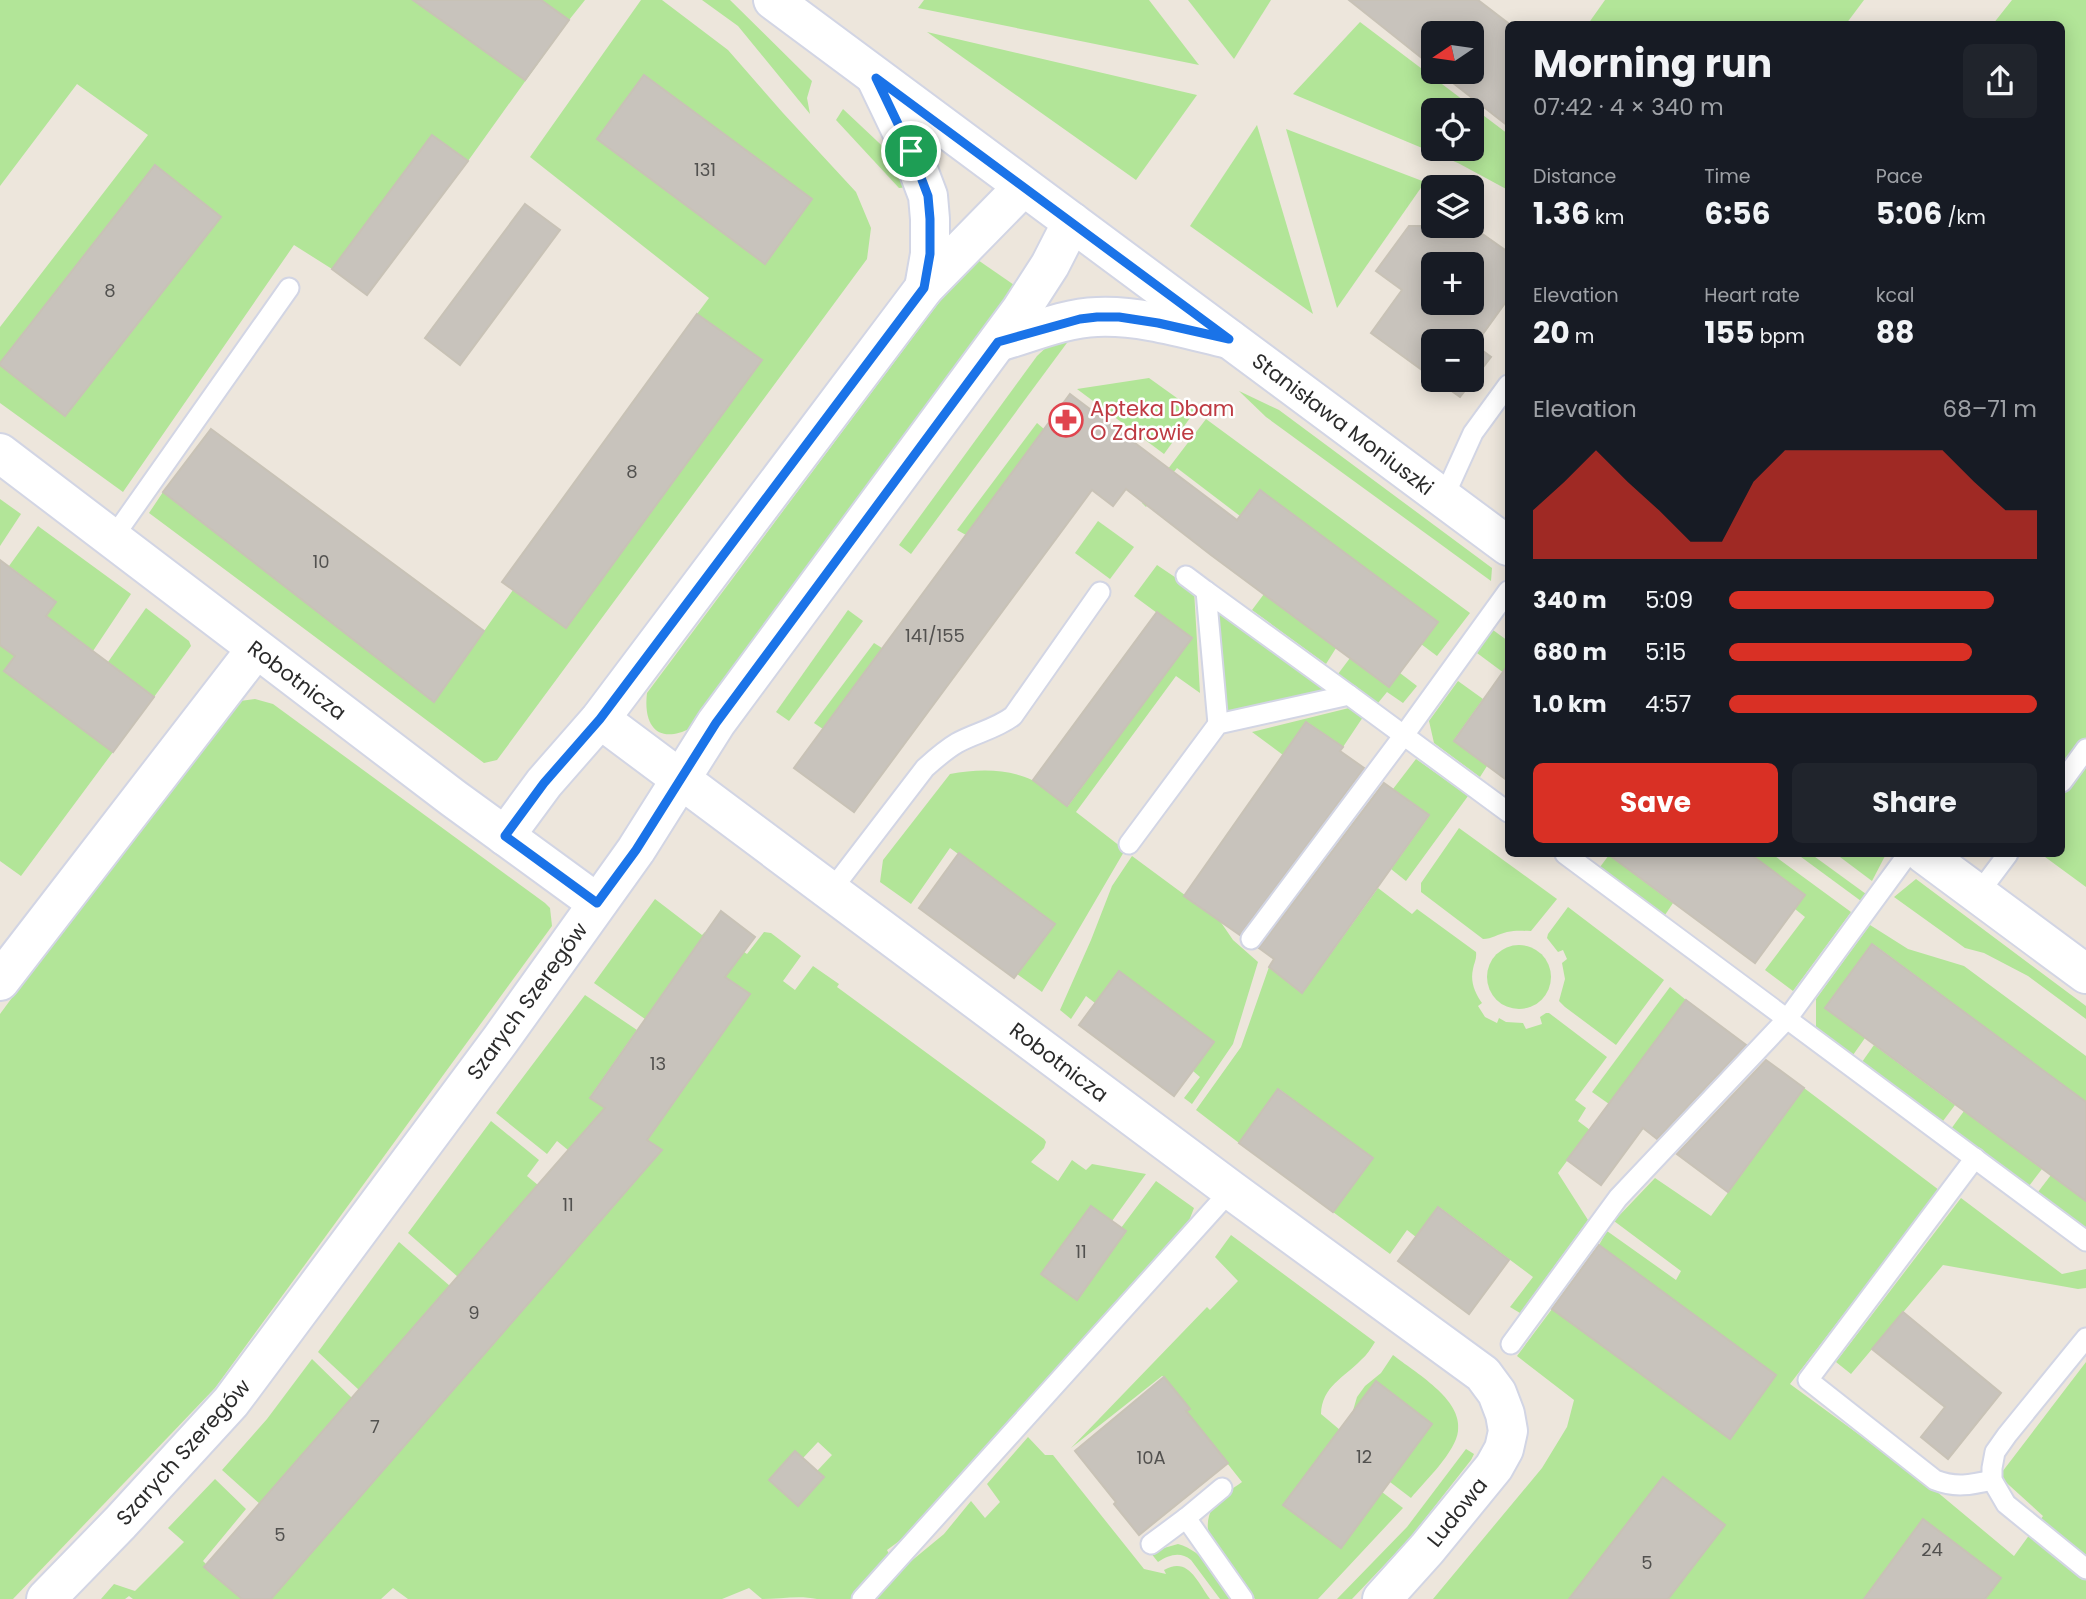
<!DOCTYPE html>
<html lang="en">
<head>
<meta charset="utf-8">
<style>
  :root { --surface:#171b24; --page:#20242c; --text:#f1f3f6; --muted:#9ea1a6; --accent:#d93025 }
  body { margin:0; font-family:Poppins,sans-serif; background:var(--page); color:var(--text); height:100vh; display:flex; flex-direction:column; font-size:26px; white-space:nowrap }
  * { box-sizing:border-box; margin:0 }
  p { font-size:23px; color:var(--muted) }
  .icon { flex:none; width:38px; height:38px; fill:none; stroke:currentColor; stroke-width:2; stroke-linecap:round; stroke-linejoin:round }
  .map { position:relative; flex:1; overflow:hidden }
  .panel { position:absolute; left:1505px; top:21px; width:560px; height:836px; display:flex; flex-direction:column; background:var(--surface); border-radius:10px; box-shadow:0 4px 18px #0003 }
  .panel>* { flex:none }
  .needle { width:46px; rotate:257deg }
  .tools { position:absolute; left:1421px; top:21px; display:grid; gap:14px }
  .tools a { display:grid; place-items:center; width:63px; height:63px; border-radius:10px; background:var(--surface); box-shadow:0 4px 18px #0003; font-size:35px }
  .pin { position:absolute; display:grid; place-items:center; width:60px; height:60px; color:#fff; margin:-30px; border:4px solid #fff; border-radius:50%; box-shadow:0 2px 7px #0007 }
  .round { display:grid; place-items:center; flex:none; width:74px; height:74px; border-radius:10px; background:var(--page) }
  .overview { display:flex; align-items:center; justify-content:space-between; height:119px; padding:0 28px }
  h1 { font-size:38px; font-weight:700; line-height:52px }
  .stats { display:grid; grid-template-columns:repeat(3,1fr); gap:10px; height:119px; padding:7px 28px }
  .stats div { display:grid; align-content:center }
  .stats b { font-size:30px; font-weight:700 }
  .stats small { font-size:19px; font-weight:400 }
  .stats p { font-size:19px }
  .chart { height:196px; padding:14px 28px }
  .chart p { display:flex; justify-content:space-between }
  .chart svg { width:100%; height:126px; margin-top:7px; fill:var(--accent); opacity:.7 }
  .action { display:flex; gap:14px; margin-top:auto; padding:14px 28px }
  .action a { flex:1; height:80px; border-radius:10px; background:var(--accent); color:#fff; font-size:28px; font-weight:700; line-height:80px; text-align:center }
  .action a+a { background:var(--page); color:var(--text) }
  ul { padding:0 28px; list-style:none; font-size:23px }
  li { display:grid; grid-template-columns:112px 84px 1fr; align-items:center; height:52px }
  li i { height:18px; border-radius:9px; background:var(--accent) }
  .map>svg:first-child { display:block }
  .green { fill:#b2e598; fill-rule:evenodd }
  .building { fill:#c8c3bc; stroke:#c8c2b6; stroke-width:2; fill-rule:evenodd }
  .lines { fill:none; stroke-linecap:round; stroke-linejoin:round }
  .lane-casing { stroke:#d2d5e4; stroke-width:23 }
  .street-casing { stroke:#d2d5e4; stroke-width:42 }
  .secondary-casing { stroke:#d2d5e4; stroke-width:42 }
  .lane { stroke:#fff; stroke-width:19 }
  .street { stroke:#fff; stroke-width:38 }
  .secondary { stroke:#fff; stroke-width:38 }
  .route-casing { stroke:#fff; stroke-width:14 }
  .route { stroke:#1a73e8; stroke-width:9 }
  .labels { text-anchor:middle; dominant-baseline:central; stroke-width:5; stroke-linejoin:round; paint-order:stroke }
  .number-label { font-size:18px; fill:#52514f }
  .health-label { font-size:21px; fill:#be3a42; stroke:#fff; text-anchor:start }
  .street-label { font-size:21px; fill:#2b2b2b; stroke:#fff }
</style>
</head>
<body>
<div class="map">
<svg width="2086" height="1599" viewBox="0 0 2086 1599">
  <rect width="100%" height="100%" fill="#ede6dc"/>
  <!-- green -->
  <g class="green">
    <path d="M0 0H585L569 20 468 161 432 135 332 269 294 245 123 492 0 403V327L148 135 77 84 0 186Z"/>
    <path d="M641 0H662L728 50 783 113 856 192 871 228 867 259 497 760 484 763 149 513 163 492 434 702 513 590 566 628 761 361 697 314 709 298 530 157Z"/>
    <path d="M702 0H730L812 81 807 98 810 114 738 26Z"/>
    <path d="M924 0H1149L1199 65 918 8Z"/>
    <path d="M1188 0H1271L1234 59Z"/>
    <path d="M1605 0H1864L1846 24H1588Z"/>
    <path d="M2012 0H2086V887L2041 854H2062V24H1993Z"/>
    <path d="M1360 22 1508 134V190L1458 163 1293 94ZM1472 110V149H1433V110Z"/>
    <path d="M927 32 1197 95 1136 180Z"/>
    <path d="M843 109 894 157 909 187 899 188 836 120Z"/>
    <path d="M1257 125 1313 314 1190 226Z"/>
    <path d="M1286 129 1425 182 1337 308Z"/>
    <path d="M975 258 1017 287 691 728C658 745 643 726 647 693L934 309Z"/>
    <path d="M1075 332 911 554 899 545 1037 356 1052 342Z"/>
    <path d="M1149 378 1195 411 1164 454 1077 389Z"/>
    <path d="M1239 391 1279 410 1492 568 1491 581 1266 417Z"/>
    <path d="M1206 419 1470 613 1437 656 1421 644 1437 622 1260 490 1240 516 1177 468 1146 507 1142 503Z"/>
    <path d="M1037 423 1044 429 966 535 957 530Z"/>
    <path d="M0 499 21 514 0 546Z"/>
    <path d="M1098 521 1134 547 1110 579 1075 553Z"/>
    <path d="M38 526 131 594 93 651 46 616 56 602 9 566Z"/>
    <path d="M1157 565 1194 590 1200 693 1176 676 1076 812 1125 850 1042 992 1017 974 1054 924 950 848 911 904 880 882 883 860 950 774C977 769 1006 768 1032 780 1045 786 1056 798 1068 806L1191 638 1134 596Z"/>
    <path d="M1264 594 1336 648 1326 664 1252 610Z"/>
    <path d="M1215 606 1326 689 1225 714Z"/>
    <path d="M146 608 189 641 191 646 154 697 108 662Z"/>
    <path d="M848 610 863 621 789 721 776 712Z"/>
    <path d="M1493 630 1508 641V676L1477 653Z"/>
    <path d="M874 643 882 648 823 729 814 723Z"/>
    <path d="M0 645 15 656 5 671 113 752 21 876 0 861Z"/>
    <path d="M1350 658 1388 687 1400 673 1417 686 1403 703 1387 692 1378 703 1338 674Z"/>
    <path d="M1458 681 1483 699 1454 740 1487 766 1480 777 1434 743 1429 721Z"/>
    <path d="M255 699 273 704 545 903 550 908 552 926 215 1388 13 1599H0V1014L219 717 240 701Z"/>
    <path d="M1349 708 1363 717 1343 747 1307 722 1283 755 1252 732Z"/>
    <path d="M1416 759 1468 796 1406 881 1391 869 1429 816 1393 789Z"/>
    <path d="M1459 828 1557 899 1531 931C1523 931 1516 930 1507 932 1498 934 1492 939 1483 939L1421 892V883Z"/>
    <path d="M1750 854H1772L1851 912 1793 991 1765 970 1805 917 1795 909 1805 895Z"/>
    <path d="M1797 854H1811L1866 894 1861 901Z"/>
    <path d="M1836 854H1882L1885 856 1872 881Z"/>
    <path d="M1609 855 1673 903 1665 915 1600 867Z"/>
    <path d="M1132 856 1220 921 1233 940 1258 962 1233 1044 1192 1104 1184 1098 1200 1077 1193 1071 1119 972 1095 1003 1086 996 1071 1019 1060 1010 1091 940 1112 886Z"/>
    <path d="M1916 879 2086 1006V1019L2028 976 1984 953 1965 948 1894 897Z"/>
    <path d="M1378 888 1412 914 1417 909 1476 952C1477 959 1474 963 1473 969 1470 982 1475 993 1482 1003L1478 1006 1485 1017 1497 1023 1499 1018 1506 1022 1523 1023 1526 1029 1542 1024 1540 1017 1546 1013H1549L1607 1057 1575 1100 1586 1108 1578 1121 1590 1130 1558 1173 1588 1220 1520 1313 1510 1307 1533 1277 1439 1207 1416 1237 1407 1230 1390 1254 1333 1212 1372 1158 1279 1089 1239 1143 1196 1110 1241 1047 1269 967 1303 992Z"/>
    <path d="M655 899 702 935 705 932 739 958 744 952 747 954 764 932 771 933 801 956 783 981 795 990 813 966 839 984 837 987 1044 1139 1046 1142 1044 1148 1031 1162 1058 1181 1072 1160 1086 1170 1092 1164 1146 1174 1112 1221 1091 1206 1042 1274 1076 1300 1126 1232 1121 1228 1156 1181 1194 1208 1187 1226 1139 1284 1006 1424 902 1539 887 1550 896 1568 904 1567 944 1534 971 1501 985 1518 1000 1502 987 1484 1028 1437 1045 1455H1053L1144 1569 1166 1574 1164 1570C1188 1556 1197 1581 1210 1599H817C799 1595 780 1599 762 1599L749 1588 722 1599H408L393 1588 381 1599H271L662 1150 647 1140 749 994 691 954 645 1019 594 983ZM818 1442 832 1455 817 1471 824 1477 795 1451 803 1458Z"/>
    <path d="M1568 907 1664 980 1616 1045 1565 1007 1559 1001 1565 979 1562 963 1567 959 1563 950 1558 952 1547 938 1548 934Z"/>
    <path d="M1870 925 1908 949 1964 966 2086 1056V1102L1873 944 1825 1008 1865 1038 1853 1055 1816 1027V999Z"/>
    <circle cx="1519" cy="977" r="32"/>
    <path d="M1670 987 1686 1000 1609 1104 1592 1092Z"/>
    <path d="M585 995 637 1030 590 1097 605 1108 568 1150 557 1141 547 1154 496 1113Z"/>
    <path d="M1874 1045 1955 1105 1943 1121 1862 1062Z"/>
    <path d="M1804 1088 1939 1190 1790 1384 1936 1491 2014 1556 2043 1516 1999 1476 2086 1362V1599H1433L1542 1468 1567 1427 1574 1400 1517 1356 1552 1309 1730 1439 1776 1375 1599 1245 1607 1231 1676 1280 1681 1271 1614 1221 1655 1178 1711 1216Z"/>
    <path d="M1964 1111 2042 1169 2029 1186 1951 1129Z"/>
    <path d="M491 1121 539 1160 527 1176 538 1185 458 1277 408 1233Z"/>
    <path d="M2051 1175 2086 1201V1228L2038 1192Z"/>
    <path d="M1961 1198 2062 1274 2086 1269V1288L2078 1289 1943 1265 1851 1374 1836 1362Z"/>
    <path d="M1231 1235 1375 1342C1371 1348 1367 1355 1361 1360 1344 1378 1322 1386 1321 1414L1340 1430 1284 1506 1341 1548 1382 1492 1403 1508 1318 1599H1255C1244 1585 1210 1544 1208 1529 1207 1522 1209 1513 1213 1507 1221 1496 1232 1489 1242 1482L1186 1411 1189 1408 1164 1377 1162 1376 1071 1448 1207 1307 1210 1310 1238 1281 1215 1257Z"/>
    <path d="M399 1242 450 1286 359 1390 318 1352Z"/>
    <path d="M1393 1355C1414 1372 1463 1399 1458 1431 1456 1452 1424 1482 1411 1498L1390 1482 1432 1424 1376 1382 1352 1414 1357 1397 1365 1386 1381 1373Z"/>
    <path d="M312 1359 352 1398 260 1504 222 1470 267 1419Z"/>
    <path d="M1466 1449 1474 1454 1471 1460 1409 1539 1352 1599H1337L1407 1527Z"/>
    <path d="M215 1479 246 1509 203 1561 207 1565 205 1568 242 1599H133L129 1596 125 1599H101L114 1584 135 1591 184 1542 168 1528Z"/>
    <path d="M1178 1544C1204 1551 1218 1578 1233 1599H1220L1191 1560C1180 1551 1169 1555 1158 1562L1150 1552Z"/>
  </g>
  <!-- building -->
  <g class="building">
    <path d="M413 0H541L569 20 525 80Z"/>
    <path d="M1349 0H1478L1508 23V126L1439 72H1472V33H1433V67Z"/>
    <path d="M644 75 812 199 765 264 597 139Z"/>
    <path d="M432 135 468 161 367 295 332 269Z"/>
    <path d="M155 165 221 217 65 416 0 365V363Z"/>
    <path d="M525 204 560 230 460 365 425 338Z"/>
    <path d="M1409 226H1471L1508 252V299L1475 345 1491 357 1460 397 1436 380H1472V341H1433V378L1371 333 1402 290 1376 271ZM1433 264H1472V303H1433Z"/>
    <path d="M697 314 762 360 566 628 502 582Z"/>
    <path d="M1070 394 1237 520 1260 490 1438 622 1389 687 1211 555 1126 489 1113 506 1092 490 854 812 794 768Z"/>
    <path d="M211 429 484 631 434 702 163 492Z"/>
    <path d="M0 560 56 602 46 616 154 697 113 752 4 671 15 656 0 645Z"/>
    <path d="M1157 612 1192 638 1067 806 1033 780Z"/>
    <path d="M1508 665V781L1454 741Z"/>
    <path d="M1306 722 1343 747 1340 751 1364 768 1240 935 1184 896Z"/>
    <path d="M1384 783 1429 815 1302 993 1269 967 1274 959 1259 948Z"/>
    <path d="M959 853 1055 924 1014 978 919 908Z"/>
    <path d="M1608 854H1750L1805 895 1755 963Z"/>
    <path d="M721 911 755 937 725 977 750 994 647 1140 662 1150 271 1599H242L204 1567 605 1108 590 1098Z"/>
    <path d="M1872 944 2086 1102V1201L1825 1008Z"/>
    <path d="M1119 971 1214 1042 1174 1096 1079 1025Z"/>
    <path d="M1686 1000 1746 1045 1657 1139 1643 1128 1601 1185 1567 1160Z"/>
    <path d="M1766 1060 1804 1088 1728 1192 1677 1154Z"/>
    <path d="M1278 1089 1373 1158 1333 1212 1239 1143Z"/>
    <path d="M1091 1206 1126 1231 1077 1300 1041 1274Z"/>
    <path d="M1438 1207 1509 1260 1469 1314 1398 1261Z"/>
    <path d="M1599 1245 1776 1375 1730 1439 1552 1309Z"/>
    <path d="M1903 1312 2001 1393 1948 1459 1921 1437 1945 1407 1872 1349Z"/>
    <path d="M1164 1377 1190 1409 1186 1411 1228 1463 1139 1535 1114 1504 1116 1502 1075 1451Z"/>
    <path d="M1376 1381 1432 1424 1341 1548 1283 1505Z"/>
    <path d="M795 1451 824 1477 798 1506 769 1480Z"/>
    <path d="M1663 1477 1725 1525 1668 1599H1569Z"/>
    <path d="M1923 1519 2001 1578 1985 1599H1864Z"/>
  </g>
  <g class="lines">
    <defs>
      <g id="lane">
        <path d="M1443 499 1473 433 1508 385"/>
        <path d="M112 539 289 288"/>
        <path d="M1186 576 1206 591"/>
        <path d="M1218 724 1206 591 1349 695"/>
        <path d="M2062 782 2086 749"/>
        <path d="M1129 844 1218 724 1349 695 1508 812"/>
        <path d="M1565 854 2086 1241"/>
        <path d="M830 892 925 768C935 759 945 750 957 743 975 733 996 729 1013 716L1100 592"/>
        <path d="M1978 894 2008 854"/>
        <path d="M1251 939 1404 735 1508 591"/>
        <path d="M1975 1158 1808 1380 1935 1480C1955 1488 1971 1485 1992 1480"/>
        <path d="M2086 1338 2007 1435 1995 1452 1992 1468V1480L2006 1504 2086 1569"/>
        <path d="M1511 1344 1618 1198 1787 1019 1908 854"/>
        <path d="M1222 1488 1186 1518 1243 1599"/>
        <path d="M1151 1544 1186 1518"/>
        <path d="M862 1599 1231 1190"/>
      </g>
      <g id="street">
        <path d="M876 78 911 151 928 196 930 219V254L924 288"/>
        <path d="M998 342C1030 333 1064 318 1097 317 1141 315 1186 329 1229 339"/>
        <path d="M0 453 453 798 597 903"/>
        <path d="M600 719 1231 1190 1483 1374 1497 1393 1505 1414 1508 1431 1504 1449 1494 1467 1427 1549 1382 1599"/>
        <path d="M505 836 544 783 600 719 924 288 1023 187"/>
        <path d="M0 981 256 649"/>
        <path d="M46 1599 120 1523 231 1402 501 1039 636 850 716 723 1021 310 1050 265 1072 222"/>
      </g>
      <g id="secondary">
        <path d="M773 0 1508 546"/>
        <path d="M1924 854 2086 974"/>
      </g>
    </defs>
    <!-- lane casing -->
    <use href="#lane" class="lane-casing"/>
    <!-- street casing -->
    <use href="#street" class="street-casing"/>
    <!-- secondary casing -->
    <use href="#secondary" class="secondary-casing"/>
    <!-- lane -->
    <use href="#lane" class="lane"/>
    <!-- street -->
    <use href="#street" class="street"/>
    <!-- secondary -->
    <use href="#secondary" class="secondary"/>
  </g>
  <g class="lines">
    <defs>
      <path id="route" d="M876 78 1229 339 1158 323 1119 317H1097L1080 319 998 342 716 723 636 850 597 903 505 836 544 783 600 719 924 288 930 254V219L928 196 911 151Z"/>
    </defs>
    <!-- route casing -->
    <use href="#route" class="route-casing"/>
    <!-- route -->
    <use href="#route" class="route"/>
  </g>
  <!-- icons -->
  <defs>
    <symbol id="pharmacy-ring" viewBox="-11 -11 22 22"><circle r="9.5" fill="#fff" stroke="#e0444e" stroke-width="1.5"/><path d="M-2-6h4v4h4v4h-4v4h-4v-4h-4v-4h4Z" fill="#e0444e"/></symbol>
  </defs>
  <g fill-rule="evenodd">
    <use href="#pharmacy-ring" x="1047" y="401" width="38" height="38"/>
  </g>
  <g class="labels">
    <!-- number labels -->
    <g class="number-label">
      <text x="705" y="169">131</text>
      <text x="110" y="290">8</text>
      <text x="632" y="471">8</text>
      <text x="321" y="561">10</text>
      <text x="935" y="635">141/155</text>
      <text x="658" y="1063">13</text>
      <text x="568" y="1204">11</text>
      <text x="1081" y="1251">11</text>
      <text x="474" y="1312">9</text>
      <text x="375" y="1426">7</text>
      <text x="1364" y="1456">12</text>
      <text x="1151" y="1457">10A</text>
      <text x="280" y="1534">5</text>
      <text x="1932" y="1549">24</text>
      <text x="1647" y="1562">5</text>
    </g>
    <!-- health labels -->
    <g class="health-label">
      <text x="1090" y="408">Apteka Dbam<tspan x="1090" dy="24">O Zdrowie</tspan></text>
    </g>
    <!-- street labels -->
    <g class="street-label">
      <text transform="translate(1343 424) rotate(37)">Stanisława Moniuszki</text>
      <text transform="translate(297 680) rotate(37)">Robotnicza</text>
      <text transform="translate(527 1001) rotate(-54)">Szarych Szeregów</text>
      <text transform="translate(1059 1062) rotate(37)">Robotnicza</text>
      <text transform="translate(183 1452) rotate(-48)">Szarych Szeregów</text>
      <text transform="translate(1457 1512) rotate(-51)">Ludowa</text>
    </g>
  </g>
</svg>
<div class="tools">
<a><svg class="needle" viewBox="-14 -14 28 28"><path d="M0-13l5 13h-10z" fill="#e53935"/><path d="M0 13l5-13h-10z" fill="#9ea1a6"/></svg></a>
<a><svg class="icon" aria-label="locate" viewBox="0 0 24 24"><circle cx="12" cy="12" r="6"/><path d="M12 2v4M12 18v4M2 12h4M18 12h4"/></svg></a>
<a><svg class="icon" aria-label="layers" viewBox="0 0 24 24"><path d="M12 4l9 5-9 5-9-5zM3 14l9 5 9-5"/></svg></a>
<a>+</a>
<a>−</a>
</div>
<div class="pin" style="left:911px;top:151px;background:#1e9e55"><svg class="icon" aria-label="arrive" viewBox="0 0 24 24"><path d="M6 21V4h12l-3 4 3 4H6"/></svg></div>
<section class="panel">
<div class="overview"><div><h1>Morning run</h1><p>07:42 · 4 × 340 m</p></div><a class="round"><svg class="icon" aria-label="share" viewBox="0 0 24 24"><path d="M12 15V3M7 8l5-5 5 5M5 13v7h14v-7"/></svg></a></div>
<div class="stats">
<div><p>Distance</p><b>1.36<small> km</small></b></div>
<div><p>Time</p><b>6:56</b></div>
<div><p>Pace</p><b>5:06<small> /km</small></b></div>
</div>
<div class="stats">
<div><p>Elevation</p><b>20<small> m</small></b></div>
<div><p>Heart rate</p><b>155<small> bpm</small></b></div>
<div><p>kcal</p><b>88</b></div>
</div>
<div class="chart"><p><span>Elevation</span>68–71 m</p>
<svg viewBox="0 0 160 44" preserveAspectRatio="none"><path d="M0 44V27L10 17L20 6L30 17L40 27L50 38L60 38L70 17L80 6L90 6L100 6L110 6L120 6L130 6L140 17L150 27L160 27V44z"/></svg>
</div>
<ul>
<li><b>340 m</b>5:09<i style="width:86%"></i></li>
<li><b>680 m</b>5:15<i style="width:79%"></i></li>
<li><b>1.0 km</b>4:57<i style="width:100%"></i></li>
</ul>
<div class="action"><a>Save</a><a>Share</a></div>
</section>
</div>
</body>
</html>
